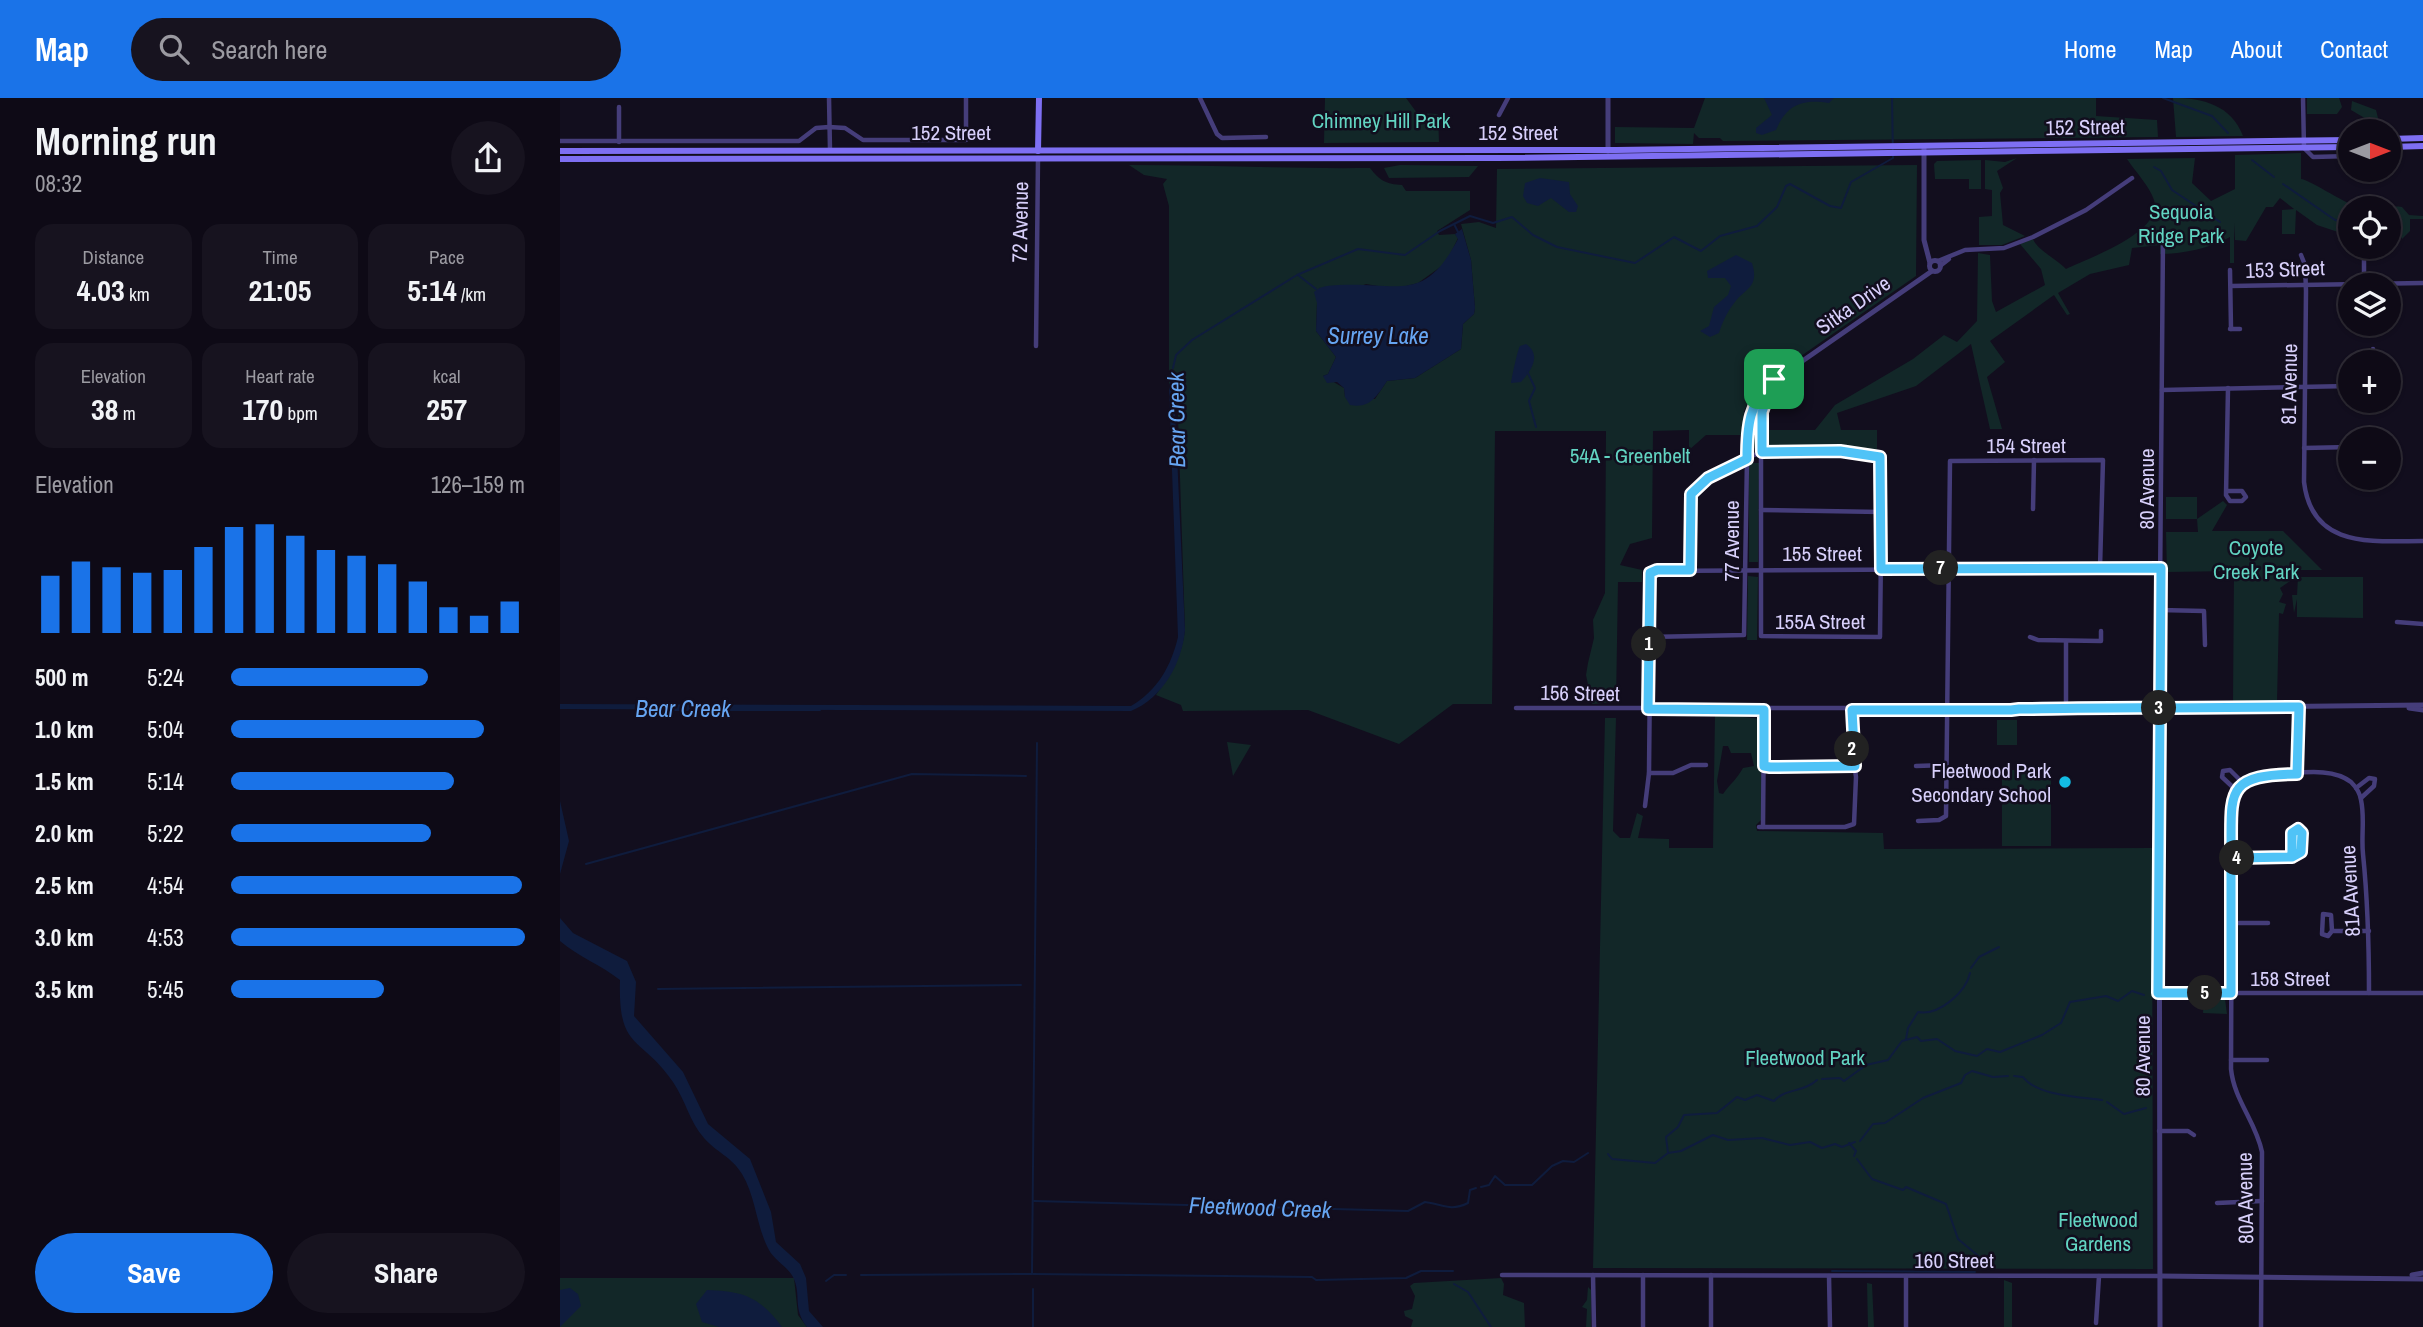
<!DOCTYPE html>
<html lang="en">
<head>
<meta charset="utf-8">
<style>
  :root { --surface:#0e0a16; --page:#17131f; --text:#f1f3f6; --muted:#9b9aa1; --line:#2e2b35; --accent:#1a73e8 }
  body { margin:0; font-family:"Archivo Narrow",sans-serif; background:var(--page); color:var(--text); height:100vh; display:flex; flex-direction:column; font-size:26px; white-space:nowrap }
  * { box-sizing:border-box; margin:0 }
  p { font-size:23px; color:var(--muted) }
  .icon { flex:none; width:38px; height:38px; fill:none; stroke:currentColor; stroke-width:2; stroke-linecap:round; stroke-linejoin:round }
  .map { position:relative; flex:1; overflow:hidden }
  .sheet { display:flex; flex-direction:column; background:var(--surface); width:560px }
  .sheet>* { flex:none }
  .needle { width:46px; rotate:90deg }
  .tools { position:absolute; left:1778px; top:21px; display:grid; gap:14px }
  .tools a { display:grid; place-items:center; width:63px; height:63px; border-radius:50%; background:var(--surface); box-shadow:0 2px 5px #0004,0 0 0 2px var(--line); font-size:35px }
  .pin { position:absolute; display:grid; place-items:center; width:60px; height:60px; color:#fff; margin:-30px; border-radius:14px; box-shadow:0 4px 10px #0006 }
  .km { position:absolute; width:35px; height:35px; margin:-18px; border-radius:50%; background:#222; color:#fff; font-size:19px; line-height:35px; text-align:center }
  .round { display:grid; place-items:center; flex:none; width:74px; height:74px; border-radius:37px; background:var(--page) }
  .overview { display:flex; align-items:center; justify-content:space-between; height:119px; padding:0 35px }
  h1 { font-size:38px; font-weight:700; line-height:52px }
  .metrics { display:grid; grid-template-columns:repeat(3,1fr); gap:10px; height:119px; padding:7px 35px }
  .metrics div { display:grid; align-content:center; border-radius:18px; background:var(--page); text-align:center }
  .metrics b { font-size:30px; font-weight:700 }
  .metrics small { font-size:19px; font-weight:400 }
  .metrics p { font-size:19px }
  .chart { height:196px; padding:14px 35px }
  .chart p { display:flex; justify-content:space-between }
  .chart svg { width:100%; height:126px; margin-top:7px; stroke:var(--accent); stroke-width:6 }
  .primary-button { display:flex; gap:14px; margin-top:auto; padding:14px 35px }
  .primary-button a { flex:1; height:80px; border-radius:42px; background:var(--accent); color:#fff; font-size:28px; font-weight:700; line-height:80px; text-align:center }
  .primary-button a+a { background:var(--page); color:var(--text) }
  ul { padding:0 35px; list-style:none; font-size:23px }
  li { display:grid; grid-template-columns:112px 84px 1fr; align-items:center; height:52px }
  li i { height:18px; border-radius:9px; background:var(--accent) }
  header { display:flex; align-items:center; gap:42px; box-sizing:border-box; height:98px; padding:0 35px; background:var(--accent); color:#fff }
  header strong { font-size:33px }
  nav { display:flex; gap:38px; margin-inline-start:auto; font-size:24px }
  .search { width:490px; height:63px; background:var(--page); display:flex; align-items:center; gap:18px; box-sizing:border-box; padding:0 24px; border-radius:38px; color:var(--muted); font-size:26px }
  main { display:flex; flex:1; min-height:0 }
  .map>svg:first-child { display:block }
  .green { fill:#122728; fill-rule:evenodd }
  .water { fill:#0f1c3d }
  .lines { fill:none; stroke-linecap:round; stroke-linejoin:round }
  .stream { stroke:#0f1c3d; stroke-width:2 }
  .minor { stroke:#453d7a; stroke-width:4.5 }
  .tertiary { stroke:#453d7a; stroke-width:5 }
  .secondary { stroke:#7e6ff3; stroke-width:6 }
  .route-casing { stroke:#fff; stroke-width:14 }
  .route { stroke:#4fc3f7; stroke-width:9 }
  .poi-dot { fill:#13bce4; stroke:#120e1e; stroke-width:2.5 }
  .labels { text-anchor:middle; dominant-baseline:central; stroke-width:5; stroke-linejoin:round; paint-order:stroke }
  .park-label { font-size:21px; fill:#62d4c2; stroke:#120e1e }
  .street-label { font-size:21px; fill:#d8d0fb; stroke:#120e1e }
  .poi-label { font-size:21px; fill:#d8d0fb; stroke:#120e1e; text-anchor:end }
  .water-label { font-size:23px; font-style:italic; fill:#66a5f2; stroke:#120e1e }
</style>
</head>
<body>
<header>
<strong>Map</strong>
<div class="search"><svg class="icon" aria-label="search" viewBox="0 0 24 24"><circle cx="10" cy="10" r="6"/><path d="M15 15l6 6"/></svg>Search here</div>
<nav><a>Home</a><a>Map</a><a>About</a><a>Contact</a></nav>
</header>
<main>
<section class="sheet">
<div class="overview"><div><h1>Morning run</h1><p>08:32</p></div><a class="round"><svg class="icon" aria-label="share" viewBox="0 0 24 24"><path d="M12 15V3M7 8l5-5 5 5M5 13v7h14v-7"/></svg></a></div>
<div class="metrics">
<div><p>Distance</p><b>4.03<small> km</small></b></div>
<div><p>Time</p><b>21:05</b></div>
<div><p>Pace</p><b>5:14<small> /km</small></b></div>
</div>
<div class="metrics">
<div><p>Elevation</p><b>38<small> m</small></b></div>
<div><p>Heart rate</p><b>170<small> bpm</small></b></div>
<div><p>kcal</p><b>257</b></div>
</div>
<div class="chart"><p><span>Elevation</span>126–159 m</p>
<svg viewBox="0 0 160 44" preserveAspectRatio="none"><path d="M5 44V24M15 44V19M25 44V21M35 44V23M45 44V22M55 44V14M65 44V7M75 44V6M85 44V10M95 44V15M105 44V17M115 44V20M125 44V26M135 44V35M145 44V38M155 44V33"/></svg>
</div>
<ul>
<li><b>500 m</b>5:24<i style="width:67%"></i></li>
<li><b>1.0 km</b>5:04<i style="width:86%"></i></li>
<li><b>1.5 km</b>5:14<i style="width:76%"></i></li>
<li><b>2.0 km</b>5:22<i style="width:68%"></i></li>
<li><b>2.5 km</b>4:54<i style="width:99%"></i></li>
<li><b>3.0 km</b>4:53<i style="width:100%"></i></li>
<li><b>3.5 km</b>5:45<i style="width:52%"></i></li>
</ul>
<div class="primary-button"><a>Save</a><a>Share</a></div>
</section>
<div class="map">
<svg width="1863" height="1229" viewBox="0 0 1863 1229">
  <rect width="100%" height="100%" fill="#120e1e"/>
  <!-- green -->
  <g class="green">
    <path d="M765 0H846L857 15 878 16 879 44 764 45Z"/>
    <path d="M1145 0H1536V18L1597 22 1598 39 1163 43 1160 40H1139L1134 35 1133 46 1055 45V29L1134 30Z"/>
    <path d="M1613 0C1643 0 1671 7 1683 38L1616 39Z"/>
    <path d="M1747 0H1779L1782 9 1777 16H1747Z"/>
    <path d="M1792 3 1816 12 1819 24 1824 26 1822 33H1808V22L1791 12Z"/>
    <path d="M1741 55V81C1748 81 1783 104 1797 109 1811 113 1827 107 1842 109L1849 117 1863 118V121H1850V133L1842 141 1840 135 1829 131V110H1790V138L1757 127 1736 112 1735 136H1722V112L1734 111 1720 100 1713 109H1706L1686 143 1675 142 1674 125V165H1670V139C1651 150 1622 156 1600 156V147L1572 150 1569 167 1530 176 1498 195 1510 216 1507 217 1494 197 1430 243 1445 264 1427 279 1442 331H1430L1411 246 1356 288 1277 315 1281 332H1317V351L1207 348V332H1255L1275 307 1353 261 1384 237 1397 244 1417 223 1418 155 1430 157 1432 203 1436 214 1485 187 1481 171 1460 146 1473 141C1478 153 1497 161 1506 171 1529 160 1604 134 1594 102 1590 89 1575 73 1567 61L1635 60 1632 85 1651 103 1675 91V57Z"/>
    <path d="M1457 60 1437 73 1443 90 1440 95 1443 127 1465 138 1442 147H1419V119L1432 118V92L1425 91V62L1445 64Z"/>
    <path d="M1421 62V91H1409V81H1375L1374 66 1377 63Z"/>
    <path d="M569 67C650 67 730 71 810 70 820 83 826 86 842 87L846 93H910V112L877 133 879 137 895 136 898 140 886 165 858 185 835 191 806 186 757 205 756 233 776 259 768 276 763 278 784 290 785 299 815 301 827 283 855 280 901 251 903 226 914 216 915 210 911 162 901 126 919 124 936 130 937 71 1357 67 1356 178 1195 290 1184 313 1182 337H1146L1129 352V332L1093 333 1092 440 1070 446 1060 467 1082 472V484H1058L1056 604 1032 606 1026 577 1028 565 1034 540 1033 522 1045 495 1046 333H935L932 606H893L839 646 748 612 623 613 621 607 596 597C610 576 622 558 625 532L617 288 614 272 609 289V108L603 86 607 81 584 77Z"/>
    <path d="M840 67 918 68 909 79 829 80 824 70Z"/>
    <path d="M1207 291 1200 316 1199 348 1189 353 1191 320Z"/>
    <path d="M1189 365H1199L1198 464H1189Z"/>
    <rect x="1606" y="399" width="31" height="22"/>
    <path d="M1663 403 1667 407 1652 433H1723L1762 472H1737L1733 481 1720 490 1723 496 1719 504 1726 506 1723 516 1719 515 1717 604 1673 605 1674 473 1607 474 1606 434H1638L1637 421Z"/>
    <path d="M1188 478 1198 479 1197 542H1187Z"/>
    <path d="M1738 479H1803V520L1737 519V501L1734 515 1732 497H1737Z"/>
    <path d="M1155 616 1202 621V721L1196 727 1197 733 1323 735 1324 751 1592 750 1593 1171 1033 1170 1045 620H1056L1053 733 1060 740H1070L1077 715 1083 718 1078 740 1109 741V750H1153ZM1163 648H1168L1171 655H1191L1194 668 1183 670C1177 681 1170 686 1163 696L1159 695 1157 683Z"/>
    <rect x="1437" y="622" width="20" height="25"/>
    <path d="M667 644 691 647 673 678Z"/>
    <rect x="1442" y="672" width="49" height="76"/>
    <path d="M1644 900 1665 901 1667 916 1643 915Z"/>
    <path d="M0 1180H234L238 1217 247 1229H0Z"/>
    <path d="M941 1180 944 1186 943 1197 964 1205 965 1229H851L853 1222 845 1218 844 1213 852 1211 855 1198 850 1188 854 1185Z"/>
    <path d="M1444 1182 1452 1185V1229H1444Z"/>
    <path d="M1307 1185 1312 1186 1314 1229H1308Z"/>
    <path d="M1028 1189 1031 1192V1229H1026L1027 1211 1022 1209 1027 1202Z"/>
  </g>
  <!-- water -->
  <g class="water">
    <path d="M1204 0H1274L1269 5C1243 1 1227 6 1216 32L1202 37 1196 35V30L1212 17Z"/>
    <path d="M980 80 1009 84 1010 96 1018 108 1016 114H1009L991 100 978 108 967 105 963 98 965 85Z"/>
    <path d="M902 131 911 162 915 210 914 216 903 226 901 251 855 280 827 283C817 298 810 311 790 307L785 299 784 290 777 284 767 285 763 278 768 276 776 259 756 233 757 205 754 194C761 187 770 188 779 187 839 184 864 206 898 141L895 136Z"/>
    <path d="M1176 157 1192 165C1200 190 1184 191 1175 204 1168 212 1162 225 1159 235L1150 239 1140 233 1149 228 1154 209 1168 197 1171 188 1165 180H1148L1147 173Z"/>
    <path d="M966 246C982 257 971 273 961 284L951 285C951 282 958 250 960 248Z"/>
    <path d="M613 270 625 532C622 565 603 600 571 613L0 611V606L571 608C598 592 611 568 618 539L609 289Z"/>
    <path d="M0 703 9 743 0 776Z"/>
    <path d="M0 820 13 835 67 863 76 884 74 918 123 974 148 1026 190 1061 211 1114 216 1144 240 1166 246 1180 249 1213 263 1229H247C232 1210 242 1197 233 1179 228 1169 214 1162 209 1152 196 1128 196 1099 182 1076 172 1059 156 1054 144 1040 129 1023 126 1003 113 984 80 936 58 954 60 882 41 867 19 859 0 843Z"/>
    <path d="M10 1190 18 1196 21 1208 0 1229V1192Z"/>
    <path d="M147 1192C185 1193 200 1200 222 1229H159L142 1224 136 1206Z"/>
  </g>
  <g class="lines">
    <!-- stream -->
    <g class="stream">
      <path d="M1603 0 1652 18 1668 35"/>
      <path d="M1692 62 1714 79"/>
      <path d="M1594 69 1601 73 1612 92 1660 124"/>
      <path d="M1723 86 1775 122 1790 125"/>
      <path d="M894 126 898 134"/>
      <path d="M738 177 756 191"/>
      <path d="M613 270 616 257 632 242 737 177 798 151 845 157 880 133 910 118 933 125 952 119 973 137 997 149 1075 165 1114 139 1141 153 1160 138 1197 128 1217 109 1226 88 1230 86 1270 108 1281 110 1291 84 1333 60 1332 0"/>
      <path d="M967 273 975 290 969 303 976 329"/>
      <path d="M105 612H260"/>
      <path d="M26 766 352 676 466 678"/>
      <path d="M1411 870 1419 859 1439 849"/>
      <path d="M98 891 461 887"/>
      <path d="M1346 941 1348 930 1358 914C1379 918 1406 894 1410 875"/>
      <path d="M1454 978 1463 979C1477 998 1520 999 1542 1002"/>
      <path d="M1262 981 1280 980 1284 983 1306 967 1328 962 1342 943 1357 939 1361 943 1377 941 1395 953 1417 958 1427 951 1440 954 1482 937 1501 925 1510 904 1546 898 1558 903 1572 893 1584 897"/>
      <path d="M1547 1004 1564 1016 1586 1010"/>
      <path d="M1300 1043 1313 1026 1325 1025 1363 1000 1401 985 1405 977 1412 973 1433 979 1448 978"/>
      <path d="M1289 1045 1296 1053 1294 1058"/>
      <path d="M1108 1055 1121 1053 1153 1037 1168 1042 1202 1040 1230 1047 1250 1044 1262 1050 1275 1046 1282 1049 1295 1044"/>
      <path d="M1048 1056 1052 1061 1095 1065 1108 1055 1106 1039 1118 1029 1124 1017 1157 1015 1177 999 1185 1002 1197 997 1214 1003C1225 990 1243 995 1257 982"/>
      <path d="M1297 1061 1312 1081 1343 1092 1346 1089 1386 1106 1398 1141 1422 1161 1424 1169"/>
      <path d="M921 1089 929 1087 935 1078 945 1087H972L992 1068 1003 1063 1014 1064 1028 1055"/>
      <path d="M474 1103 848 1113 865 1104C882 1106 890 1114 908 1105L910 1092 916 1090"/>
      <path d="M1272 1173 1415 1174"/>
      <path d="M473 1176 752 1179 756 1182 846 1180 861 1173H893"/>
      <path d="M301 1177 472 1176 477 645"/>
      <path d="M266 1183 274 1177H286"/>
      <path d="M894 1186 908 1194 931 1229"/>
      <path d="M473 1229V1191"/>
    </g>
    <!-- minor -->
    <g class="minor">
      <path d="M269 0 270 52"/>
      <path d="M640 0 657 36 662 40 706 39"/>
      <path d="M1743 0 1744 50 1753 59 1790 58"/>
      <path d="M939 17 948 0"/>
      <path d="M0 43H239L256 30 269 29 285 30 303 42H406V0"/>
      <path d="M59 44V9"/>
      <path d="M1829 57 1841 49"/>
      <path d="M1804 72 1806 81"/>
      <path d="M1741 157 1745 167 1746 193 1744 384C1752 451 1812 443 1863 443"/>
      <path d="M1378 163 1405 152 1444 150 1473 139 1526 112 1572 80"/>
      <path d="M1380 168 1389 161"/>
      <path d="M1670 172 1671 231"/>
      <path d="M1804 185V149"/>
      <path d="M1671 188 1863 185"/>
      <path d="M1670 231H1680"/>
      <path d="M476 248 478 60"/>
      <path d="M1813 264V251"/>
      <path d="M1602 292 1790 288"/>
      <path d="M1744 350 1790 349"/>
      <path d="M1666 393H1682L1686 399 1682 403H1670L1666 397 1668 290"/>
      <path d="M1473 411 1474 362"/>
      <path d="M1201 412 1321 414"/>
      <path d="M1130 472 1131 396C1142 374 1180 364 1201 354L1206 353 1315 356 1322 366 1320 539 1201 538V354"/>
      <path d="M1600 512 1644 513 1645 547"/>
      <path d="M1837 524 1863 526"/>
      <path d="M1089 539 1184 537 1187 361"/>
      <path d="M1470 539 1478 542 1541 543V533"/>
      <path d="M1506 543V611"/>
      <path d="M956 610H1599L1603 141"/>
      <path d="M1356 668 1386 667"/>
      <path d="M1204 669 1295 668"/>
      <path d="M1089 675H1113L1131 667H1146"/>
      <path d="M1736 676 1739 609"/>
      <path d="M1796 690 1809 680 1815 681 1814 688 1801 700"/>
      <path d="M1677 693 1662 679 1663 673 1670 672 1683 685"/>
      <path d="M1085 708 1089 675 1091 473 1601 470"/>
      <path d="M1358 723 1379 722 1386 718 1390 363 1543 362 1540 470"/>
      <path d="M1199 729H1285L1294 726 1296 679 1292 651V612"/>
      <path d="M1203 729 1204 612"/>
      <path d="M1671 760 1732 759 1742 751V735L1738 731 1732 735V759"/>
      <path d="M1672 825H1708"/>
      <path d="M1772 833 1768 838 1762 836 1763 816 1771 817 1772 833H1809"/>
      <path d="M1599 895H1863"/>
      <path d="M1671 962H1707"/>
      <path d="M1599 1033H1628L1634 1037"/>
      <path d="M1657 1105 1702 1103"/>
      <path d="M942 1177 1600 1178"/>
      <path d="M1033 1177 1034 1229"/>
      <path d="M1083 1177V1229"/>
      <path d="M1151 1177V1229"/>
      <path d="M1269 1178 1270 1229"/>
      <path d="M1346 1178V1229"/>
      <path d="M1536 1225 1539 1178"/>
      <path d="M1701 1229 1702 1054C1696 1024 1674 1002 1671 971L1672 710C1675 687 1690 676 1712 676 1736 676 1771 668 1791 684 1796 689 1800 695 1801 702 1805 720 1801 738 1803 756 1808 805 1809 847 1809 895"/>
    </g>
    <!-- tertiary -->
    <g class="tertiary">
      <path d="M1048 0V53"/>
      <path d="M1364 50V142L1370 165"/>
      <circle cx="1375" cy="168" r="5.5"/>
      <path d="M1201 354 1202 314 1213 283"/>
      <path d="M1187 361 1188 321 1205 289 1372 173"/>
      <path d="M1849 610 1863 612"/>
      <path d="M1852 1177 1863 1175"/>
      <path d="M1600 1178 1863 1181"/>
      <path d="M1600 1229 1599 610 1863 607"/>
    </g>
    <!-- secondary -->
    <g class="secondary">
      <path d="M1829 41 1863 40"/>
      <path d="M1829 49 1863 48"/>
      <path d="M0 53 1056 52 1790 42"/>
      <path d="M478 53 479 0"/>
      <path d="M0 61 937 60 1790 49"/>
    </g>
  </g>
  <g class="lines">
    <defs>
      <path id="route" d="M1214 281C1189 304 1187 328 1187 361L1148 380 1131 396 1130 472H1097L1090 475 1088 611 1204 612V668L1210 669 1295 668 1292 612H1451L1459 611C1508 611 1557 609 1606 610L1739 609 1737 676C1662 677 1672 695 1671 760L1732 759 1741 754 1742 735 1738 731 1732 735V759L1678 760H1671V895H1598L1601 470 1321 471 1320 359 1280 353 1202 354V314L1214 281"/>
    </defs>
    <!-- route casing -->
    <use href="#route" class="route-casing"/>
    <!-- route -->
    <use href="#route" class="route"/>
  </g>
  <!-- markers -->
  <circle class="poi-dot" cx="1505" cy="684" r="7"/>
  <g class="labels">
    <!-- park labels -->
    <g class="park-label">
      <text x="821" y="22">Chimney Hill Park</text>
      <text x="1621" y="113">Sequoia<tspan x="1621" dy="24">Ridge Park</tspan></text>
      <text x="1070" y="357">54A - Greenbelt</text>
      <text x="1696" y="449">Coyote<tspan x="1696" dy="24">Creek Park</tspan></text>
      <text x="1245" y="959">Fleetwood Park</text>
      <text x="1538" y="1121">Fleetwood<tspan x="1538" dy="24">Gardens</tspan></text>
    </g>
    <!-- street labels -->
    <g class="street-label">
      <text transform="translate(1525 29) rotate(-1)">152 Street</text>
      <text x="391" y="34">152 Street</text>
      <text x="958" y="34">152 Street</text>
      <text transform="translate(460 124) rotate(-89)">72 Avenue</text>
      <text transform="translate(1725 171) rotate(-2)">153 Street</text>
      <text transform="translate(1293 207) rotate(-35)">Sitka Drive</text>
      <text transform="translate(1729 286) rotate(-89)">81 Avenue</text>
      <text x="1466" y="347">154 Street</text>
      <text transform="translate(1586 391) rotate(-90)">80 Avenue</text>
      <text transform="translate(1171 443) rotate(-90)">77 Avenue</text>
      <text x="1262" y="455">155 Street</text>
      <text x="1260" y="523">155A Street</text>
      <text transform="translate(1020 595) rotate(1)">156 Street</text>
      <text transform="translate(1790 793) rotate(-93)">81A Avenue</text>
      <text x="1730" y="880">158 Street</text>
      <text transform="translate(1582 958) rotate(-90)">80 Avenue</text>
      <text transform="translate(1685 1100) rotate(-91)">80A Avenue</text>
      <text x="1394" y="1162">160 Street</text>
    </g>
    <!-- poi labels -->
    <g class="poi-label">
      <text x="1491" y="672">Fleetwood Park<tspan x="1491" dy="24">Secondary School</tspan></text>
    </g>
    <!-- water labels -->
    <g class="water-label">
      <text x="818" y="237">Surrey Lake</text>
      <text transform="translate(616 322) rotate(-91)">Bear Creek</text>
      <text x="123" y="610">Bear Creek</text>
      <text transform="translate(700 1109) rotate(2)">Fleetwood Creek</text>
    </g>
  </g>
</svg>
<div class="tools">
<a><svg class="needle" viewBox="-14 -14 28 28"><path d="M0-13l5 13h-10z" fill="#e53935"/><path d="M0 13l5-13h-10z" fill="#9b9aa1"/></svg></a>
<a><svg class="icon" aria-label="locate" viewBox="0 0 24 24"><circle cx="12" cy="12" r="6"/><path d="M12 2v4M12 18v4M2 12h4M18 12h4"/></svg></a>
<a><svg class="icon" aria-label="layers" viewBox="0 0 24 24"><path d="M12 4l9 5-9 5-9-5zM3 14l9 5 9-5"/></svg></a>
<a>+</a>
<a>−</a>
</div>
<div class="pin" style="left:1214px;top:281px;background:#1e9e55"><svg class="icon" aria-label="arrive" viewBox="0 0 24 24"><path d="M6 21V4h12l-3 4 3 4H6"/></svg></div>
<b class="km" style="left:1089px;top:546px">1</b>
<b class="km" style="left:1292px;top:651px">2</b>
<b class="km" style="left:1599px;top:610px">3</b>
<b class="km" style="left:1677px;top:760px">4</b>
<b class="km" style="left:1645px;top:895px">5</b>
<b class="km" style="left:1381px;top:470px">7</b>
</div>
</main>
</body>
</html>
